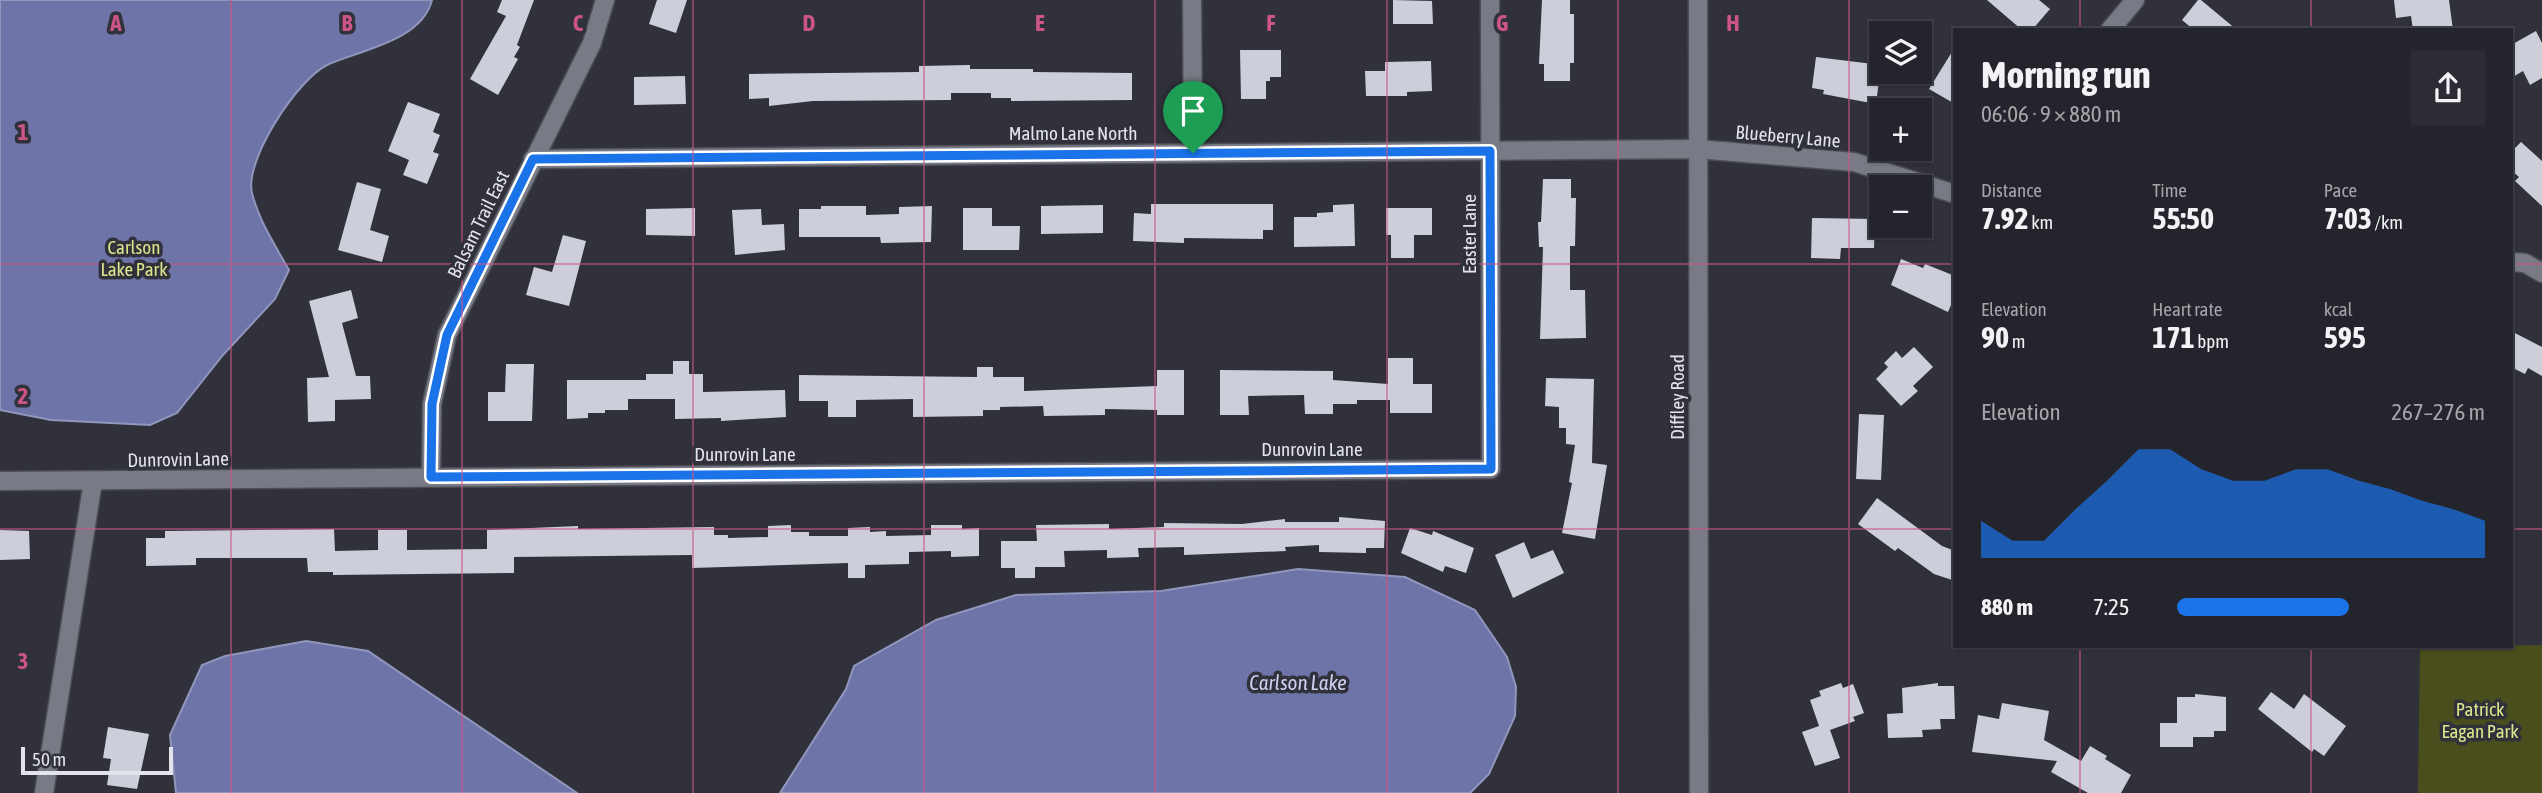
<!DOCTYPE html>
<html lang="en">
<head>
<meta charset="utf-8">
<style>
  :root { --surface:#24252c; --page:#2c2d34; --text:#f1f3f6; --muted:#a3a5a9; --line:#414248; --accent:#1a73e8 }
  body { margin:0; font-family:"Asap Condensed",sans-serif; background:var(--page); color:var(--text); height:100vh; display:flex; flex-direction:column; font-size:26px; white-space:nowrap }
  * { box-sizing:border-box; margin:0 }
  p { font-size:23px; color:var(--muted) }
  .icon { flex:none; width:38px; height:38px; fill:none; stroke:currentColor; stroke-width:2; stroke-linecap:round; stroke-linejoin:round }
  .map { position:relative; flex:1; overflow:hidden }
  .side { position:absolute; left:1953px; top:28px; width:560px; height:620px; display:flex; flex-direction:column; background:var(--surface); border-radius:0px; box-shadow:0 2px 5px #0004,0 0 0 2px var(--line) }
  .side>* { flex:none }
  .fabs { position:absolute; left:1869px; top:21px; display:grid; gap:14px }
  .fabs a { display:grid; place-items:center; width:63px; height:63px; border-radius:0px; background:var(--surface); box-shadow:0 2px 5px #0004,0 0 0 2px var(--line); font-size:35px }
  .scale { position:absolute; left:21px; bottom:18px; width:152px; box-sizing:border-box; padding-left:7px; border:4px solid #e3e4ea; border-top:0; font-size:19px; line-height:24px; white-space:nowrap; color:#e3e4ea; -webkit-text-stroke:5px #30313a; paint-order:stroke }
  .pin { position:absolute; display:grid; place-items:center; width:60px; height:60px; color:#fff; margin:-72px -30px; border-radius:50% 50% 50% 0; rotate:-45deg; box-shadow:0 0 7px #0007 }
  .pin .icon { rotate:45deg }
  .round { display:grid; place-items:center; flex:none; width:74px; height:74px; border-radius:0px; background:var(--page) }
  .summary { display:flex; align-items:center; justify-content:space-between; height:119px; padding:0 28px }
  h1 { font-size:38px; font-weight:700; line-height:52px }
  .figures { display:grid; grid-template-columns:repeat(3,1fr); gap:10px; height:119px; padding:7px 28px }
  .figures div { display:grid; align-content:center }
  .figures b { font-size:30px; font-weight:700 }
  .figures small { font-size:19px; font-weight:400 }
  .figures p { font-size:19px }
  .chart { height:196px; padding:14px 28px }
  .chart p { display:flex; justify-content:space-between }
  .chart svg { width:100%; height:126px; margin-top:7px; fill:var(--accent); opacity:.7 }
  ul { padding:0 28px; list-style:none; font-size:23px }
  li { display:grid; grid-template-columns:112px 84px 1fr; align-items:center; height:52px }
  li i { height:18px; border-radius:9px; background:var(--accent) }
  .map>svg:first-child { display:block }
  .green { fill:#4a4e1c }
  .water { fill:#6e74a8; stroke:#9196bc; stroke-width:2 }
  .building { fill:#ccceda }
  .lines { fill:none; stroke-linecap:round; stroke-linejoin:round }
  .street-casing { stroke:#4d4e55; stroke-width:21 }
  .secondary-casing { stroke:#4d4e55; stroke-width:21 }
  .street { stroke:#787a85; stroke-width:18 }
  .secondary { stroke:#787a85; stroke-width:18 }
  .route-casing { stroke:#fff; stroke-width:14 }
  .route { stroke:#1a73e8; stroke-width:9 }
  .grid { fill:none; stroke:#cc5586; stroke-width:2; stroke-opacity:0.55 }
  .labels { text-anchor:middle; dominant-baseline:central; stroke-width:7; stroke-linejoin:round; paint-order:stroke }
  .street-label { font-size:19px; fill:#e3e4ea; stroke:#30313a }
  .park-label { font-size:19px; fill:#dce58d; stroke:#30313a }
  .water-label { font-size:21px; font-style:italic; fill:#cdd1f1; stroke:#30313a }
  .grid-label { font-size:23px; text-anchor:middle; font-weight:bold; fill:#cc5586; stroke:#30313a; stroke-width:7; stroke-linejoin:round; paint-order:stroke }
</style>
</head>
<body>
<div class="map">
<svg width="2542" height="793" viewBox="0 0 2542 793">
  <rect width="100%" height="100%" fill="#30313a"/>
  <!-- green -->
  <path class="green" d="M2542 645V793H2418L2420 647Z"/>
  <!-- water -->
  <g class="water">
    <path d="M0 0H432C422 41 360 50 327 65 298 79 244 160 252 193 259 221 275 245 289 270L275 299 223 355 177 413 150 425 51 420 0 410Z"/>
    <path d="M1298 569 1405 577 1475 610 1507 657 1516 687 1515 716 1489 774 1470 793H780L846 689 854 666 936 620 1016 595 1161 591Z"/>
    <path d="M306 641 368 651 577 793H176L170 735 202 665 225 656Z"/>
  </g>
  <!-- building -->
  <g class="building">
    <path d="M502 0H534L517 45 520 47 514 57 518 59 498 95 470 79 506 16 497 12Z"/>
    <path d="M657 0H687L676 33 649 24Z"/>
    <path d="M1393 0 1432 1 1433 24H1393Z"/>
    <path d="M1542 0H1570V14H1574V63H1570V81H1544V64H1539Z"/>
    <path d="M1987 0H2039L2050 9 2032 30H2022Z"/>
    <path d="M2198 0H2201L2237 30H2194L2182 20Z"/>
    <path d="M2394 0H2449L2453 30H2413L2411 16 2396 18Z"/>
    <path d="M2536 31 2542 43V78L2530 85 2523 71 2511 78V45Z"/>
    <path d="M1955 47V104L1929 89Z"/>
    <path d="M1240 50H1281V77H1270V81H1266V99H1241Z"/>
    <path d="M1816 57 1881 65 1876 104 1823 94 1824 90 1812 88Z"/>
    <path d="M1431 61 1432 91 1407 92V96H1366L1365 71H1385V62Z"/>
    <path d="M970 65V69H1033V72L1132 73V100L1011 101V98H991V93H951V100L813 101 769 106V98L749 99V74L919 72V66Z"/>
    <path d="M685 76 686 104 634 105V77Z"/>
    <path d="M408 102 440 114 433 132 440 135 433 152 439 154 427 184 403 175 409 160 388 151Z"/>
    <path d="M2521 142 2542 161V206L2515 181 2519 177 2511 170V152Z"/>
    <path d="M1543 179H1571V198H1576L1575 246H1570V290H1585L1586 338 1540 339 1543 247H1539L1538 222H1541Z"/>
    <path d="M357 182 381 189 370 230 389 236 382 262 338 250Z"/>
    <path d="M1151 204H1273V230H1263V239L1184 238V243L1133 241 1134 213 1151 214Z"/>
    <path d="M1354 204 1355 246 1294 247V217H1317V213L1333 212V205Z"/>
    <path d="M1103 205V233L1041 234V206Z"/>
    <path d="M821 206H866V215L899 214V207L932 206 931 242 881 243 880 237H799V209H821Z"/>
    <path d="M695 208V236L646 235V209Z"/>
    <path d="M963 208H992V226H1020L1019 250H963Z"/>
    <path d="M1386 208H1432V235H1414V258H1391V235H1386Z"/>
    <path d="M761 209 762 225 784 224 785 250 735 255 732 210Z"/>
    <path d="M1812 218 1875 219 1874 248H1841L1840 259 1811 258Z"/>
    <path d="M563 235 586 241 569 306 526 295 534 267 552 272Z"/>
    <path d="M1901 259 1923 268 1925 264 1955 276V296L1948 312 1891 285Z"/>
    <path d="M351 290 358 318 342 323 356 376H370L371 399 335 400V421L308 422 307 378 329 377 309 301Z"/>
    <path d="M2511 331 2542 347V376L2528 368 2525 374 2511 367Z"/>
    <path d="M1914 347 1933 367 1913 386 1918 391 1901 406 1876 379 1888 367 1884 363 1896 351 1902 358Z"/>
    <path d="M1388 358H1413V384H1432V413H1390V400H1357V404H1333V414H1305L1304 395 1248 396 1249 415H1220V370L1333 371V380L1388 384Z"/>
    <path d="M673 361H689V374H703V392L785 390 786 417 721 421V418L675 419V399H628V410H605V413H588V418L567 419V380H646V374H673Z"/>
    <path d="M506 364H534L532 421H488V392H505Z"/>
    <path d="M977 367H993V377H1024V391L1157 386V370H1184V415H1157V410L1105 409V415L1044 416 1043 406 1000 407V410H983V416L913 417V399L856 400V417H828V401H799V375L977 377Z"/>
    <path d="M1546 378 1594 379 1592 463 1607 465 1595 539 1562 533 1572 483 1569 482 1575 445 1566 444V428H1559V407L1545 406Z"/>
    <path d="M1859 414 1884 415 1881 480 1856 479Z"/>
    <path d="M1877 498 1942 546 1955 551V581L1934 574 1898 548 1895 551 1858 524Z"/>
    <path d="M1339 517 1385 521 1384 548H1366V553L1319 552V545L1285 547 1286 551 1184 555V547L1138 548 1139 557 1107 558V550L1064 551 1065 567H1035V578H1015V568H1001V541H1037L1036 525 1109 524V529L1164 527V523L1242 524 1285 519V522H1339Z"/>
    <path d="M791 525V532H809V536H848V528L870 527V532L886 531V536L931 535V525H962V529L979 528V556L951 557V551L909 552V564L865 565V578H848V563L692 568V555L514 557V573L333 575V572H308L307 558H196V565L146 566V538H165V531L334 529 335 551 378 550V530H407V550L487 549V530L578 526V529L714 527V535H728V538L768 537V526Z"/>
    <path d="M1410 528 1432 535 1433 531 1474 548 1466 573 1445 566 1443 572 1401 553Z"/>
    <path d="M0 530 29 531 30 559 0 560Z"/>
    <path d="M1524 542 1531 559 1553 550 1564 573 1513 598 1495 555Z"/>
    <path d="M1841 683 1843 688 1853 684 1864 713 1853 717 1855 721 1830 730 1840 758 1815 766 1802 732 1819 726 1810 700 1821 696 1819 691Z"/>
    <path d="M1938 683V686H1954L1955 719H1940L1941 729 1922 730 1923 737 1888 738 1887 714 1903 713 1902 688Z"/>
    <path d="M2271 692 2294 709 2304 694 2346 726 2324 756 2314 749 2312 752 2258 709Z"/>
    <path d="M2195 694 2226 697V731H2214V737H2193V747H2160V723H2177V697H2195Z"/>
    <path d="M2002 703 2049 711 2044 740 2081 761 2090 746 2107 756 2105 759 2131 775 2121 793H2088L2051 772 2057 761 1972 752 1978 715 1999 719Z"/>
    <path d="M108 727 149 734 137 789 107 785 111 759 103 758Z"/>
  </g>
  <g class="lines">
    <defs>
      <g id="street">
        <path d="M1192 0 1193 153"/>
        <path d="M2110 30 2135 0"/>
        <path d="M533 159 1697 149 1854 162 1955 194"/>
        <path d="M2511 262 2525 263 2542 273"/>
        <path d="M431 477 432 404 447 335 592 43 605 0"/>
        <path d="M0 481 1491 469 1490 0"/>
        <path d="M44 793 93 481"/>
      </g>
      <path id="secondary" d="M1698 0 1699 793"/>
    </defs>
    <!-- street casing -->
    <use href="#street" class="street-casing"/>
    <!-- secondary casing -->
    <use href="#secondary" class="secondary-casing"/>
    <!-- street -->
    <use href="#street" class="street"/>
    <!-- secondary -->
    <use href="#secondary" class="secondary"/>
  </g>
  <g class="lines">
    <defs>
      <path id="route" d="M1490 151 1491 469 431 477 432 404 447 335 533 159Z"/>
    </defs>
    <!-- route casing -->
    <use href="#route" class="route-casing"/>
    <!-- route -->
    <use href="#route" class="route"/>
  </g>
  <!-- grid -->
  <path class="grid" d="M231 0V793M462 0V793M693 0V793M924 0V793M1155 0V793M1387 0V793M1618 0V793M1849 0V793M2080 0V30M2311 0V30M0 264H1955M2511 264H2542M0 529H1955M2511 529H2542M2080 646V793M2311 646V793"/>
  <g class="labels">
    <!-- street labels -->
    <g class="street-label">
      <text x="1073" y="133">Malmo Lane North</text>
      <text transform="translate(1788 136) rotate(5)">Blueberry Lane</text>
      <text transform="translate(478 224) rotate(-64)">Balsam Trail East</text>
      <text transform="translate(1469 234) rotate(-90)">Easter Lane</text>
      <text transform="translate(1677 397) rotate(-90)">Diffley Road</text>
      <text x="1312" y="449">Dunrovin Lane</text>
      <text x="745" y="454">Dunrovin Lane</text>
      <text transform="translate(178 459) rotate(-1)">Dunrovin Lane</text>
    </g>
    <!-- park labels -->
    <g class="park-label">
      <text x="134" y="247">Carlson<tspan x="134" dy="22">Lake Park</tspan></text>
      <text x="2480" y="709">Patrick<tspan x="2480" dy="22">Eagan Park</tspan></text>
    </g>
    <!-- water labels -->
    <g class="water-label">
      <text x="1298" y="682">Carlson Lake</text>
    </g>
  </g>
  <g class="grid-label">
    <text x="116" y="31">A</text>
    <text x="347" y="31">B</text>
    <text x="578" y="31">C</text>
    <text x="809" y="31">D</text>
    <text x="1040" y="31">E</text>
    <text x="1271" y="31">F</text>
    <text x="1502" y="31">G</text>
    <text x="1733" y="31">H</text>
    <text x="23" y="140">1</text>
    <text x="23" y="404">2</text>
    <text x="23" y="669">3</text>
  </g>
</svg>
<div class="fabs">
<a><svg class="icon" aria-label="layers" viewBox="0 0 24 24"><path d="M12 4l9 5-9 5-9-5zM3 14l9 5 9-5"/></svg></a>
<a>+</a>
<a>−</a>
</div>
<div class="scale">50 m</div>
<div class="pin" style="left:1193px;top:153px;background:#1e9e55"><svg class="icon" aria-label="arrive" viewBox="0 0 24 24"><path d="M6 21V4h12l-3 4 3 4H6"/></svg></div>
<section class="side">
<div class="summary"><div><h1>Morning run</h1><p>06:06 · 9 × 880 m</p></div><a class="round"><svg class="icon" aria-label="share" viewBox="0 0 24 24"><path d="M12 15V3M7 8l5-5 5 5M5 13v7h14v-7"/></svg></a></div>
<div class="figures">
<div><p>Distance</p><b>7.92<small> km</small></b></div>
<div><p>Time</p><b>55:50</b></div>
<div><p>Pace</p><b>7:03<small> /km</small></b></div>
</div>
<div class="figures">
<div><p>Elevation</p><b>90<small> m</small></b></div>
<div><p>Heart rate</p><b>171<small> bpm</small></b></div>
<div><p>kcal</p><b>595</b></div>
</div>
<div class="chart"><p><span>Elevation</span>267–276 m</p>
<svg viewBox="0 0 160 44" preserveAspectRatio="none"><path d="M0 44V31L10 38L20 38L30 27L40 17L50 6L60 6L70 13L80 17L90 17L100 13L110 13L120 17L130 20L140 24L150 27L160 31V44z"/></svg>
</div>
<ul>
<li><b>880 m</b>7:25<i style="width:56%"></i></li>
</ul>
</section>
</div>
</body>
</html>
